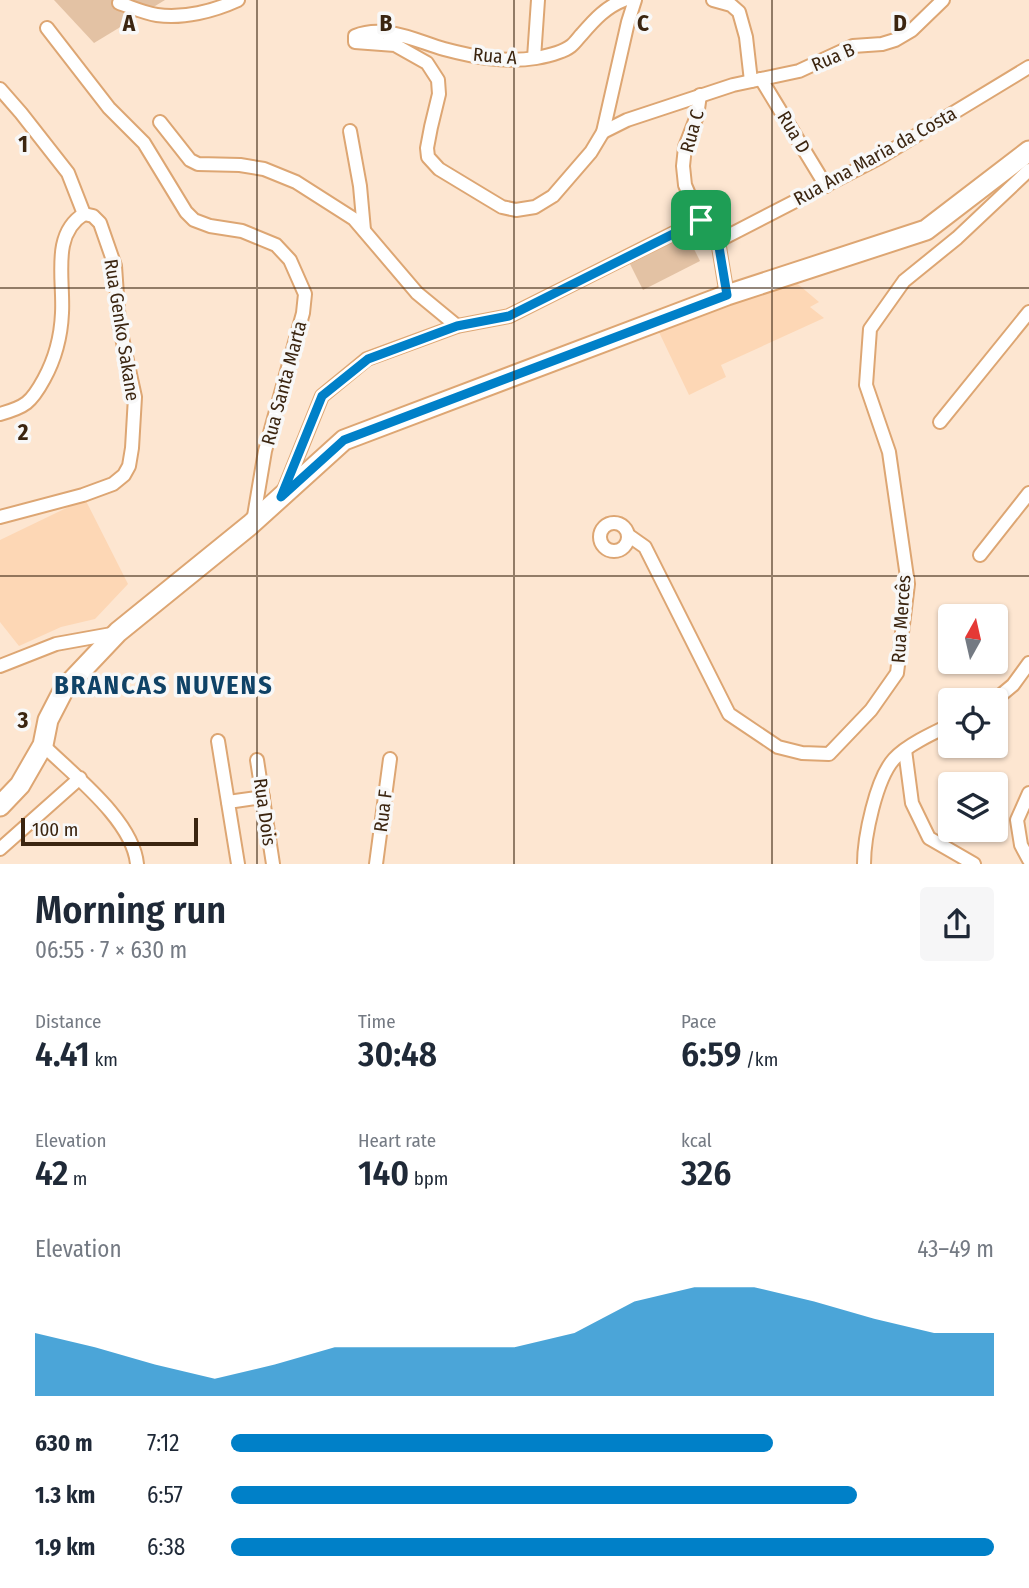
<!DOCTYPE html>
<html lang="en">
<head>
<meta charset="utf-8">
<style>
  :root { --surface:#fff; --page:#f6f6f7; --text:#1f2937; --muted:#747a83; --accent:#0080c8 }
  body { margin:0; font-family:"Fira Sans Condensed",sans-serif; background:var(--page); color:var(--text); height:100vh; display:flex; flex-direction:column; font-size:26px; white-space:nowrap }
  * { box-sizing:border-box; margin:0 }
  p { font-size:23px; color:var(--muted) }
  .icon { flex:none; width:38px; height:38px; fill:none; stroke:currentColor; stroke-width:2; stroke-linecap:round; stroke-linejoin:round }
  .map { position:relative; height:864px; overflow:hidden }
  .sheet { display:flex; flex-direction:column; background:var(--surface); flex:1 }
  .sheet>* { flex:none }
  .needle { width:46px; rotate:8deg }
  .controls { position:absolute; left:938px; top:604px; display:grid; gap:14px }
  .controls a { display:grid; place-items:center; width:70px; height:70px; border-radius:7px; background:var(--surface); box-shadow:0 2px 5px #0004; font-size:35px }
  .scale { position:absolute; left:21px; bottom:18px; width:177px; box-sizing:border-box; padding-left:7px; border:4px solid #3b2510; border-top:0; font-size:19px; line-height:24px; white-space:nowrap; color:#3b2510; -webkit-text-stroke:5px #f8f8f8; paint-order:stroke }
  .pin { position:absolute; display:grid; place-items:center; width:60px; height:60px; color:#fff; margin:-30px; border-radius:14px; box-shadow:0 4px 10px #0006 }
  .round { display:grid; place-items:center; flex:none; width:74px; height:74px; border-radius:7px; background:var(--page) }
  .overview { display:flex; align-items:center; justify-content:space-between; height:119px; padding:0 35px }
  h1 { font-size:38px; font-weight:600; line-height:52px }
  .stats { display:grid; grid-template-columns:repeat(3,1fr); gap:10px; height:119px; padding:7px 35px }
  .stats div { display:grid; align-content:center }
  .stats b { font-size:35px; font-weight:600 }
  .stats small { font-size:19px; font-weight:400 }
  .stats p { font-size:19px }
  .chart { height:196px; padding:14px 35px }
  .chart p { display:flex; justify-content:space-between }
  .chart svg { width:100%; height:126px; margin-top:7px; fill:var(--accent); opacity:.7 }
  ul { padding:0 35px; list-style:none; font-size:23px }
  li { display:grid; grid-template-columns:112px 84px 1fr; align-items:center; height:52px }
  li i { height:18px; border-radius:9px; background:var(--accent) }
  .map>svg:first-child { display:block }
  .built { fill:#fdd7b5 }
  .green { fill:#e3c2a4 }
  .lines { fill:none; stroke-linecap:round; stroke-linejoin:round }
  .street-casing { stroke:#dda673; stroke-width:16 }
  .secondary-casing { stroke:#dda673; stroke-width:23 }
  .street { stroke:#fff; stroke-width:12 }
  .secondary { stroke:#fff; stroke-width:19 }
  .route-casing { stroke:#fff; stroke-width:14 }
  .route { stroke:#0080c8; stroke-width:9 }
  .grid { fill:none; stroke:#3b2510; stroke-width:2; stroke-opacity:0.55 }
  .labels { text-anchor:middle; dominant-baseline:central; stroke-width:7; stroke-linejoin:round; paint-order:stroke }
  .street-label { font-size:19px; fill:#3b2510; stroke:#f8f8f8 }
  .district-label { font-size:26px; font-weight:bold; letter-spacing:2px; fill:#0f4266; stroke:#f8f8f8 }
  .grid-label { font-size:23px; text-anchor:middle; font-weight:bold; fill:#3b2510; stroke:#f8f8f8; stroke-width:7; stroke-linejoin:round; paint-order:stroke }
</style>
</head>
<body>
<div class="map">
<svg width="1029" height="864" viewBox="0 0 1029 864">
  <rect width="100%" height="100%" fill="#fde6d1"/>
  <!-- built -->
  <g class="built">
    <path d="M793 280 819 302 810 307 824 318 721 365 726 377 689 395 657 328Z"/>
    <path d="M85 499 128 584 95 619 61 627 19 646 0 622V540Z"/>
  </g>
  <!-- green -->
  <g class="green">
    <path d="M54 0H165L94 43Z"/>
    <path d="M687 235 700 261 643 290 630 264Z"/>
  </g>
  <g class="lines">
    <defs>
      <g id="street">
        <path d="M624 0C606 7 595 19 582 34 579 37 575 43 571 46 562 53 547 56 536 58 505 63 474 57 444 49 416 41 385 24 355 36V42L395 45 427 63 438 80 439 94 431 127 427 148 428 157 439 169 487 198 502 207 516 210 535 207 553 196 591 152 603 132 628 22 635 0"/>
        <path d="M713 0 731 5 739 12 746 37 751 81"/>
        <path d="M119 3C131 7 144 13 157 15 183 19 214 11 238 0"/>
        <path d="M47 28 109 108 144 143 186 212 194 220 210 226 242 231 276 245 290 260 305 294 303 313 265 451 253 522"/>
        <path d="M534 58 538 0"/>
        <path d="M761 79 826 186"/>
        <path d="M0 89 21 113 68 173 84 214 93 216 100 223 115 266 119 324 135 397 132 448 129 466 124 475 113 484 83 495 0 517"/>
        <path d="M700 95 697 116 685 147 683 166 685 185 700 220 718 241 727 295"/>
        <path d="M160 122 190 160 198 164 240 165 264 169 296 182 354 219 417 293 457 326"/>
        <path d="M350 131 360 186 364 230"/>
        <path d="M603 132 627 120 733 85 799 71 853 46 882 44 895 40 912 30 943 0"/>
        <path d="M718 241 879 158 1029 67"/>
        <path d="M0 414C25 407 31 403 44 379 55 359 61 336 62 313 64 279 51 234 84 214"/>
        <path d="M940 422 1029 312"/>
        <path d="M284 490 322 396 367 359 457 326 509 316 700 220"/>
        <circle cx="614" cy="537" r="14"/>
        <path d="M628 535 645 547 729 714 778 747 802 753 829 754 871 710 897 673 908 584 889 452 866 385 870 329 904 281 957 238 1029 170"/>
        <path d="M980 555 1029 493"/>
        <path d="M0 666 56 644 117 633"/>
        <path d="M995 700 1013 685 1029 663"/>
        <path d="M218 741 238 864"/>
        <path d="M43 745C72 774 133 820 137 864"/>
        <path d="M905 750 912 803 929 838 974 864"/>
        <path d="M257 760 273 864"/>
        <path d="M1029 793 1017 820 1021 845 1029 860"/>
        <path d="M228 802 263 797"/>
        <path d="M0 849 80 778"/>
        <path d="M376 864 390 759"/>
        <path d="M864 864C864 837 876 779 894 759 907 745 933 733 950 725"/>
      </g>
      <path id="secondary" d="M0 806 20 785 43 745 48 720 64 689 118 632 250 525 344 440 727 295 926 230 1029 151"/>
    </defs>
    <!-- street casing -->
    <use href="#street" class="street-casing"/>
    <!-- secondary casing -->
    <use href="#secondary" class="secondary-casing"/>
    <!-- street -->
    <use href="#street" class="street"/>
    <!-- secondary -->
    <use href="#secondary" class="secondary"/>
  </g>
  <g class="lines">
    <defs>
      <path id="route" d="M701 220 718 241 727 295 344 440 281 497 322 396 368 359 457 326 509 316Z"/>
    </defs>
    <!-- route casing -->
    <use href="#route" class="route-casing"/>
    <!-- route -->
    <use href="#route" class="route"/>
  </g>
  <!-- grid -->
  <path class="grid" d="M257 0V864M514 0V864M772 0V864M0 288H1029M0 576H1029"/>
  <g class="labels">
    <!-- street labels -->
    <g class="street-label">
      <text transform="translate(495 56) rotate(5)">Rua A</text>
      <text transform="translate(833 57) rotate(-23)">Rua B</text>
      <text transform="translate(692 131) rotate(-75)">Rua C</text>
      <text transform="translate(794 132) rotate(59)">Rua D</text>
      <text transform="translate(875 156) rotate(-29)">Rua Ana Maria da Costa</text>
      <text transform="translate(122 330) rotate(81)">Rua Genko Sakane</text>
      <text transform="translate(284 383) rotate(-75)">Rua Santa Marta</text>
      <text transform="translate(901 619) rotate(-86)">Rua Mercês</text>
      <text transform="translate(383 811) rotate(-83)">Rua F</text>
      <text transform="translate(265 812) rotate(82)">Rua Dois</text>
    </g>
    <!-- district labels -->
    <g class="district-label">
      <text x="164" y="685">BRANCAS NUVENS</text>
    </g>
  </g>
  <g class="grid-label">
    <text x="129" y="31">A</text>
    <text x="386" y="31">B</text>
    <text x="643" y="31">C</text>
    <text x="900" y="31">D</text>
    <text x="23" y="152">1</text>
    <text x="23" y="440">2</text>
    <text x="23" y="728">3</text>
  </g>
</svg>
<div class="controls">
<a><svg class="needle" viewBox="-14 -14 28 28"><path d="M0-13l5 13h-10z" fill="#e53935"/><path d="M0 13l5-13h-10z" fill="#747a83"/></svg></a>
<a><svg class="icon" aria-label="locate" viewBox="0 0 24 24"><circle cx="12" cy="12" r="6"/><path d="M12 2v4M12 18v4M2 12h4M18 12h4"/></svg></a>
<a><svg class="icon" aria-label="layers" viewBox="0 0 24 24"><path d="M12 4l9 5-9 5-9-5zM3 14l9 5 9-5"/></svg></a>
</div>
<div class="scale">100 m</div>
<div class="pin" style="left:701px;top:220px;background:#1e9e55"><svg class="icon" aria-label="arrive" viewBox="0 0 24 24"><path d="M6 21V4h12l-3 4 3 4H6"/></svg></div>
</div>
<section class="sheet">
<div class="overview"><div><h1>Morning run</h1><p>06:55 · 7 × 630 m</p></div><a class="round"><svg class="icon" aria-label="share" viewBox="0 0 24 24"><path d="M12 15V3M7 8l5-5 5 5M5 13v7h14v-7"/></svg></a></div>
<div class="stats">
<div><p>Distance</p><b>4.41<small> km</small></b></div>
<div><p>Time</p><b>30:48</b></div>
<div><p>Pace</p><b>6:59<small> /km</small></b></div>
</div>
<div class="stats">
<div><p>Elevation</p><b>42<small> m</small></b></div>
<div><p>Heart rate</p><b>140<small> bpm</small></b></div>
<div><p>kcal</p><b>326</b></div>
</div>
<div class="chart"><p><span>Elevation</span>43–49 m</p>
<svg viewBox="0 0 160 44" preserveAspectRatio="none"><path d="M0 44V22L10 27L20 33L30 38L40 33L50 27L60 27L70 27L80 27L90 22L100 11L110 6L120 6L130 11L140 17L150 22L160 22V44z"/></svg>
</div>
<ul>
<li><b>630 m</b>7:12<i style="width:71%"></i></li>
<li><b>1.3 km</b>6:57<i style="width:82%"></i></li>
<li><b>1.9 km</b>6:38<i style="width:100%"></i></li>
</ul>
</section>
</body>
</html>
